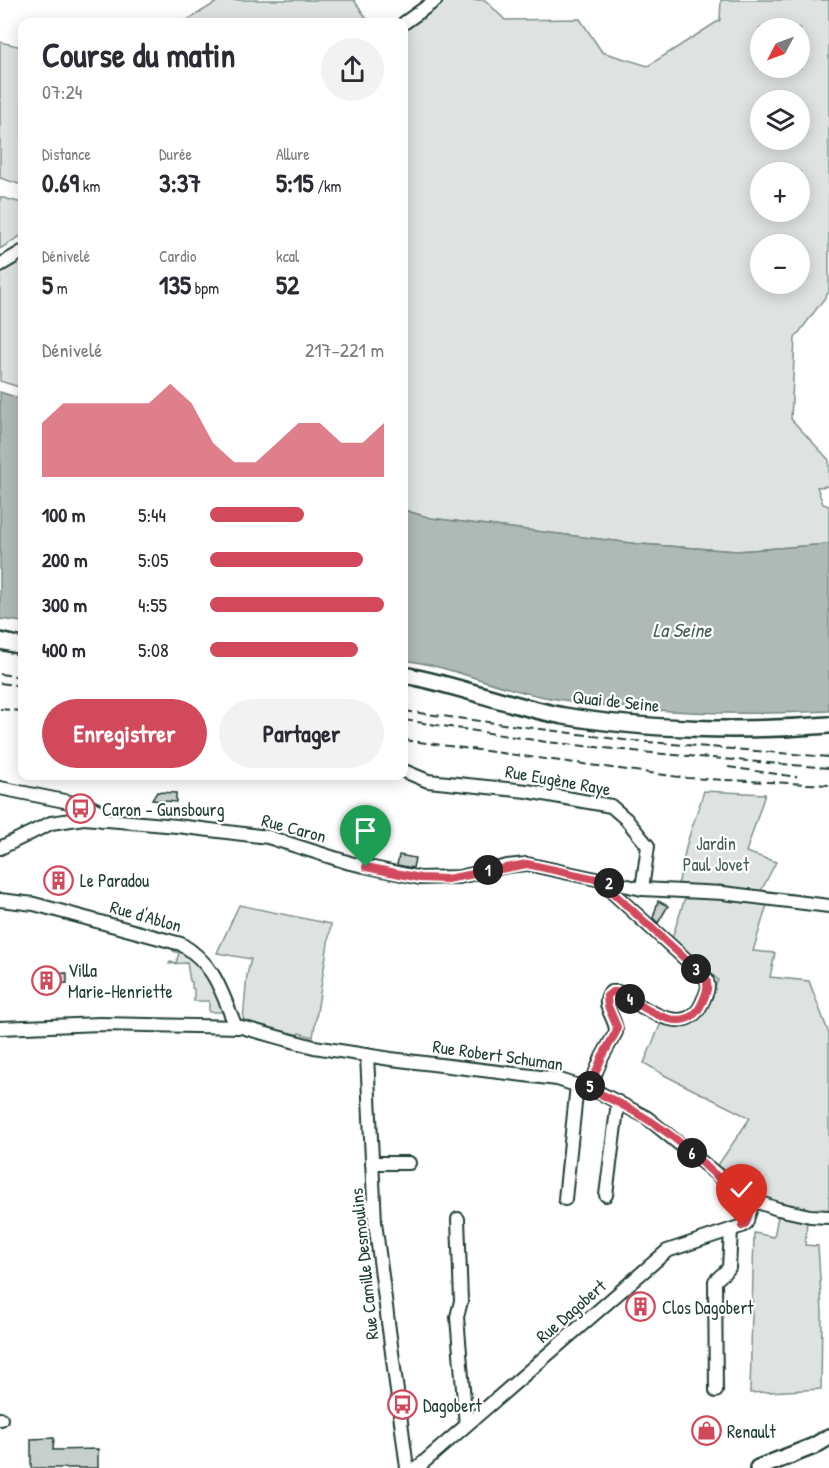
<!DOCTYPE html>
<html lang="fr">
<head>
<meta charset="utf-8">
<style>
  :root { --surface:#fff; --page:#f2f2f3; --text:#2b2b33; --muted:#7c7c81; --accent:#d1495b }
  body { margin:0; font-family:"Patrick Hand",sans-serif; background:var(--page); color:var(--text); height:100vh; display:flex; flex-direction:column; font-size:22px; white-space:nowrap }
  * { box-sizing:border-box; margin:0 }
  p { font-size:20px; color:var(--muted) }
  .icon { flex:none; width:33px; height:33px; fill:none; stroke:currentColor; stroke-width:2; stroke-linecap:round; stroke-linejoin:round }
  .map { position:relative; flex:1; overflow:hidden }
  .panel { position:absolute; left:18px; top:18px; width:390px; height:762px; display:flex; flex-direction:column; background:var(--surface); border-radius:12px; box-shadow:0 3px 15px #0003 }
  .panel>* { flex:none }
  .needle { width:39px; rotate:229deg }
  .buttons { position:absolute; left:750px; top:18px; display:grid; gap:12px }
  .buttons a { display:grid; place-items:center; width:60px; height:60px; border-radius:50%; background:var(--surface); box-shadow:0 3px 15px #0003; font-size:30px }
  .pin { position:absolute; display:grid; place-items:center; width:51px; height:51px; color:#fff; margin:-62px -26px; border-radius:50% 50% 50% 0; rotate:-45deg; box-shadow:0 0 6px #0007 }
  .pin .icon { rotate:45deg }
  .km { position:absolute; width:30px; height:30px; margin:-15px; border-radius:50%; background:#222; color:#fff; font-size:16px; line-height:30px; text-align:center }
  .round { display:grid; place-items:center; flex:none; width:63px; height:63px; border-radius:32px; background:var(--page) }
  .headline { display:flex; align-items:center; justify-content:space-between; height:102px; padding:0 24px }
  h1 { font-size:33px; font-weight:700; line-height:45px }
  .metrics { display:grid; grid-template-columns:repeat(3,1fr); gap:9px; height:102px; padding:6px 24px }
  .metrics div { display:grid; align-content:center }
  .metrics b { font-size:26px; font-weight:700 }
  .metrics small { font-size:16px; font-weight:400 }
  .metrics p { font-size:16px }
  .chart { height:168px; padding:12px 24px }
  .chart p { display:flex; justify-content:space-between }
  .chart svg { width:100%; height:108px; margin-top:6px; fill:var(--accent); opacity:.7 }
  .primary-button { display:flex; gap:12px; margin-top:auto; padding:12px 24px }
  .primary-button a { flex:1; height:69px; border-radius:36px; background:var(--accent); color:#fff; font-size:24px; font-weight:700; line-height:69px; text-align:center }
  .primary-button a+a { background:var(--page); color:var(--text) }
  ul { padding:0 24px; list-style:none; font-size:20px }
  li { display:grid; grid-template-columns:96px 72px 1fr; align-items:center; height:45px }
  li i { height:15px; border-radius:8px; background:var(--accent) }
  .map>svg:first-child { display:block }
  .green { fill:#dee3e2; stroke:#7e908b; stroke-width:1.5; fill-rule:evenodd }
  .water { fill:#afbab7; stroke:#758883; stroke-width:1.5 }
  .building { fill:#c7cfcc; stroke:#1f3d34; stroke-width:1.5 }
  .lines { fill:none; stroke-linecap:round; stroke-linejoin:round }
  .minor-casing { stroke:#1f3d34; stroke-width:16 }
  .major-casing { stroke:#1f3d34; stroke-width:20 }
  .minor { stroke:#fff; stroke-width:12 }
  .major { stroke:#fff; stroke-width:15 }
  .rail { stroke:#1f3d34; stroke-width:2; stroke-dasharray:9 4.5; stroke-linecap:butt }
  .route-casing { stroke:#fff; stroke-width:12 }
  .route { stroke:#d1495b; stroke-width:8 }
  .labels { text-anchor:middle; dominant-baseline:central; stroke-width:4.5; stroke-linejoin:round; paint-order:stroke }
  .street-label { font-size:18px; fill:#1f3d34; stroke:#fff }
  .poi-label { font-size:18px; fill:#1f3d34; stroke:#fff; text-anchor:start }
  .park-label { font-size:18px; fill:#455e57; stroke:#fff }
  .water-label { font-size:20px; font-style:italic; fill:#4a625b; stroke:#fff }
</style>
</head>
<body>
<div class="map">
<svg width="829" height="1468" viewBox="0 0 829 1468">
  <rect width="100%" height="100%" fill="#fff"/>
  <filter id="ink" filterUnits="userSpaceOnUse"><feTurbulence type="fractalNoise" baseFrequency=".0167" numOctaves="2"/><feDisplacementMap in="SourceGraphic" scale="12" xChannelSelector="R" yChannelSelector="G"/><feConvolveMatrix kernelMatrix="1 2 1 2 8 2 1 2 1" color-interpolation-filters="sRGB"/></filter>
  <g filter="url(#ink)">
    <!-- green -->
    <g class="green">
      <path d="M220 0H354L369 22H184Z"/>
      <path d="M445 0H485L505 20 580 19 602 52 648 66 720 20 721 0H829V292L795 338 791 419 829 460V486L817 487 823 504 829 506V544L737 551 639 544 430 518 404 510V29ZM760 28H800V68H760ZM760 100H800V140H760ZM760 172H800V212H760ZM760 244H800V284H760Z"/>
      <path d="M0 42 22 47V185L0 178Z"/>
      <path d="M0 197 22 203V235L0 249Z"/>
      <path d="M22 256V388L0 381V268Z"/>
      <path d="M704 791 765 794 746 852 776 862 760 893 719 885 715 887 678 885 687 843Z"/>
      <path d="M686 895 767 905 753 951 775 953 770 977 809 981 829 1034V1213L797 1210 754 1196 716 1168 750 1118 666 1076 644 1063 661 1023C698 1035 706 1008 718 980L672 938Z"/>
      <path d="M239 905 331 924 313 1037 299 1033 295 1036 243 1020 247 975 251 959 217 953Z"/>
      <path d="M175 946 204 969 223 1012H209V1001H194V989L192 988V982L190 981 187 963 169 964 170 962 176 963 179 953 173 951Z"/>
      <path d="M778 1216 807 1221 805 1245 818 1246 822 1312 821 1389 750 1393 754 1233 774 1237Z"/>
    </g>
    <!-- water -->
    <g class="water">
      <path d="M0 392 22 399V622L0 619Z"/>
      <path d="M404 510 431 518 639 544 737 551 829 544V711C736 716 642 713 550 698 500 690 454 667 404 660Z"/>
    </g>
    <!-- building -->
    <g class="building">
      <path d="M157 792 176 793V802L152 800Z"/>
      <path d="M399 855 415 858 413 868 397 865Z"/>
      <path d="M51 874 68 876 67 886 50 884Z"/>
      <path d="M658 901 668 906 658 923 653 918Z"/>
      <path d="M67 973V983L40 986V974Z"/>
      <rect x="632" y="1302" width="18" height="10"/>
      <path d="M54 1438 53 1450 98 1449V1468H31V1439Z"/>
    </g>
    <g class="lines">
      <defs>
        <g id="minor">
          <path d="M404 23 436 0"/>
          <path d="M0 265 22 252"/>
          <path d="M404 771 428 781 527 791 611 806 626 819 648 846 642 889"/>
          <path d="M0 788 89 806 97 810 102 820"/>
          <path d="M0 848 51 823 84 818 177 826 268 837 350 863 420 878 459 877 507 866 527 864 642 889 723 893 829 906"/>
          <path d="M0 900 34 904 181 944C216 965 221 992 236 1027"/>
          <path d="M0 1028 100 1024 241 1027 314 1047 391 1059 557 1079 600 1093 646 1117 746 1198 778 1209 810 1216 829 1217"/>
          <path d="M367 1055 375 1222 407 1468"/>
          <path d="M589 1089 602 1057 616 1032C617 1018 599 1004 611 992H618C640 1005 685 1041 702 1003 706 994 711 986 705 977L612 892 609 882"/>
          <path d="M372 1163H409"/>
          <path d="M606 1195 618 1102"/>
          <path d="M565 1199 577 1085"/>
          <path d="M458 1219 461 1301 457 1317 466 1425"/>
          <path d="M716 1391 715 1281 729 1268 731 1230"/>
          <path d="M0 1419H1"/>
          <path d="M417 1468 667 1251 742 1226 746 1223 753 1201"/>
        </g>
        <g id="major">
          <path d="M0 641 22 646"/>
          <path d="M404 675C458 685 509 706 564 716 645 730 747 732 829 725"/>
          <path d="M758 1468 814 1446 829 1437"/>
        </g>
      </defs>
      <!-- minor casing -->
      <use href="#minor" class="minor-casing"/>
      <!-- major casing -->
      <use href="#major" class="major-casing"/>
      <!-- minor -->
      <use href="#minor" class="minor"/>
      <!-- major -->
      <use href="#major" class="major"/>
      <!-- rail -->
      <g class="rail">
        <path d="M0 674 22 677"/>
        <path d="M0 683 22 686"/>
        <path d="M0 709 22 711"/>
        <path d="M404 711 624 740 829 757"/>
        <path d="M404 720 547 742 652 753 829 768"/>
        <path d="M404 740 687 778 829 785"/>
        <path d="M728 767 797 777"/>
      </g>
    </g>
  </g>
  <g class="lines" filter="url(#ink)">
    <defs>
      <path id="route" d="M366 867 420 878 447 879 527 864 609 882 612 892 705 977C710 986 706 994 702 1003 685 1041 640 1005 618 992H612L607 996 608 1006 617 1027 616 1032 602 1057 589 1089C624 1104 656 1122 684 1146 706 1165 726 1189 753 1201L746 1223 742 1226"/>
    </defs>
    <!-- route casing -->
    <use href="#route" class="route-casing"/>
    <!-- route -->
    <use href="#route" class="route"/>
  </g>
  <!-- icons -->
  <defs>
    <symbol id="bus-ring" viewBox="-11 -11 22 22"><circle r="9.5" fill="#fff" stroke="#d1495b" stroke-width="1.5"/><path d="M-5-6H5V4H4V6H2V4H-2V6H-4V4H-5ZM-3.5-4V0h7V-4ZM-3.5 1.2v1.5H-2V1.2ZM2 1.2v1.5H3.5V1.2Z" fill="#d1495b"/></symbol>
    <symbol id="building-ring" viewBox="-11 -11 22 22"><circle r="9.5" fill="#fff" stroke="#d1495b" stroke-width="1.5"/><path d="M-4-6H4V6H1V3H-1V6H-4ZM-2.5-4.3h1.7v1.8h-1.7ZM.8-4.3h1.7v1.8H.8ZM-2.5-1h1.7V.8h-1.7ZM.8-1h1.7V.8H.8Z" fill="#d1495b"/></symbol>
    <symbol id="shop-ring" viewBox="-11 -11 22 22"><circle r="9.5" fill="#fff" stroke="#d1495b" stroke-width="1.5"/><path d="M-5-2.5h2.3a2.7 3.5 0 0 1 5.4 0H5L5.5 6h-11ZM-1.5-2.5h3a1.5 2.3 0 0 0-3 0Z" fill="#d1495b"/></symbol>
  </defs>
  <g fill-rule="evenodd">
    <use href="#bus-ring" x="64" y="792" width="33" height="33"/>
    <use href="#building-ring" x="42" y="864" width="33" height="33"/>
    <use href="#building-ring" x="30" y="964" width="33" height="33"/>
    <use href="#building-ring" x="624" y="1290" width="33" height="33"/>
    <use href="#bus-ring" x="386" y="1388" width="33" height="33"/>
    <use href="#shop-ring" x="690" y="1414" width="33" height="33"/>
  </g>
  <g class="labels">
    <!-- street labels -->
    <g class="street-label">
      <text transform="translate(616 701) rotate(6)">Quai de Seine</text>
      <text transform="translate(558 780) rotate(10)">Rue Eugène Raye</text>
      <text transform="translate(294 828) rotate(15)">Rue Caron</text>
      <text transform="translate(146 916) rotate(16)">Rue d'Ablon</text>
      <text transform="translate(498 1055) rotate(8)">Rue Robert Schuman</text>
      <text transform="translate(364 1264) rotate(-96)">Rue Camille Desmoulins</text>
      <text transform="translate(571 1311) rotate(-41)">Rue Dagobert</text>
    </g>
    <!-- poi labels -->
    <g class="poi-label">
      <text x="102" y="809">Caron - Gunsbourg</text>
      <text x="80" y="880">Le Paradou</text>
      <text x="68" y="970">Villa<tspan x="68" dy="21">Marie-Henriette</tspan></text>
      <text x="662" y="1307">Clos Dagobert</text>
      <text x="423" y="1405">Dagobert</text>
      <text x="727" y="1431">Renault</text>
    </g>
    <!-- park labels -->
    <g class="park-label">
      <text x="716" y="843">Jardin<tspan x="716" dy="21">Paul Jovet</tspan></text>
    </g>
    <!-- water labels -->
    <g class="water-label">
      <text x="682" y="629">La Seine</text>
    </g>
  </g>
</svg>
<div class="buttons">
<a><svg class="needle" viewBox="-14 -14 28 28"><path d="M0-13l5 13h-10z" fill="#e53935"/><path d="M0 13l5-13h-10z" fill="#7c7c81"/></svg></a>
<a><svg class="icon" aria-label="layers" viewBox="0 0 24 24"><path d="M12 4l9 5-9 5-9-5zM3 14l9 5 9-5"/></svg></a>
<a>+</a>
<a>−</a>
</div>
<div class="pin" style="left:366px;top:867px;background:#1e9e55"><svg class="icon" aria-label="arrive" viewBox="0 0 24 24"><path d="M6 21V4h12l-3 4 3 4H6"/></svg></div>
<div class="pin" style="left:742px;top:1226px;background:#d93025"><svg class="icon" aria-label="check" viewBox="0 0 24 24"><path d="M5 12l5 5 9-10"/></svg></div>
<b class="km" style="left:488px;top:870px">1</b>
<b class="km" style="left:609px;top:883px">2</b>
<b class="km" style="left:696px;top:969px">3</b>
<b class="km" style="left:630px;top:999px">4</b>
<b class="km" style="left:590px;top:1086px">5</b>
<b class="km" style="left:692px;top:1153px">6</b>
<section class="panel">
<div class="headline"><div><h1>Course du matin</h1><p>07:24</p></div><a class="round"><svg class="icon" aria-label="share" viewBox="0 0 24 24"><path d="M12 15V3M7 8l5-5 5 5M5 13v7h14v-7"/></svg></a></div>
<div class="metrics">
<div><p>Distance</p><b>0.69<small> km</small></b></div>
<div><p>Durée</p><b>3:37</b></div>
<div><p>Allure</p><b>5:15<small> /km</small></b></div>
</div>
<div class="metrics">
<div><p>Dénivelé</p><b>5<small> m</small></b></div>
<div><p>Cardio</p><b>135<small> bpm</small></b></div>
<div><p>kcal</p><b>52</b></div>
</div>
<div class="chart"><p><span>Dénivelé</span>217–221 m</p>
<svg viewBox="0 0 160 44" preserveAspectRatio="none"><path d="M0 44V22L10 14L20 14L30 14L40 14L50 14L60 6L70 14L80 30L90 38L100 38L110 30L120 22L130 22L140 30L150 30L160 22V44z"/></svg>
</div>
<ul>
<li><b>100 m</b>5:44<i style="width:54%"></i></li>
<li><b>200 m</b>5:05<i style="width:88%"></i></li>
<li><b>300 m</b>4:55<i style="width:100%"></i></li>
<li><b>400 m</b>5:08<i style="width:85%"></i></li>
</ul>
<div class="primary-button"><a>Enregistrer</a><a>Partager</a></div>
</section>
</div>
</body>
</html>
